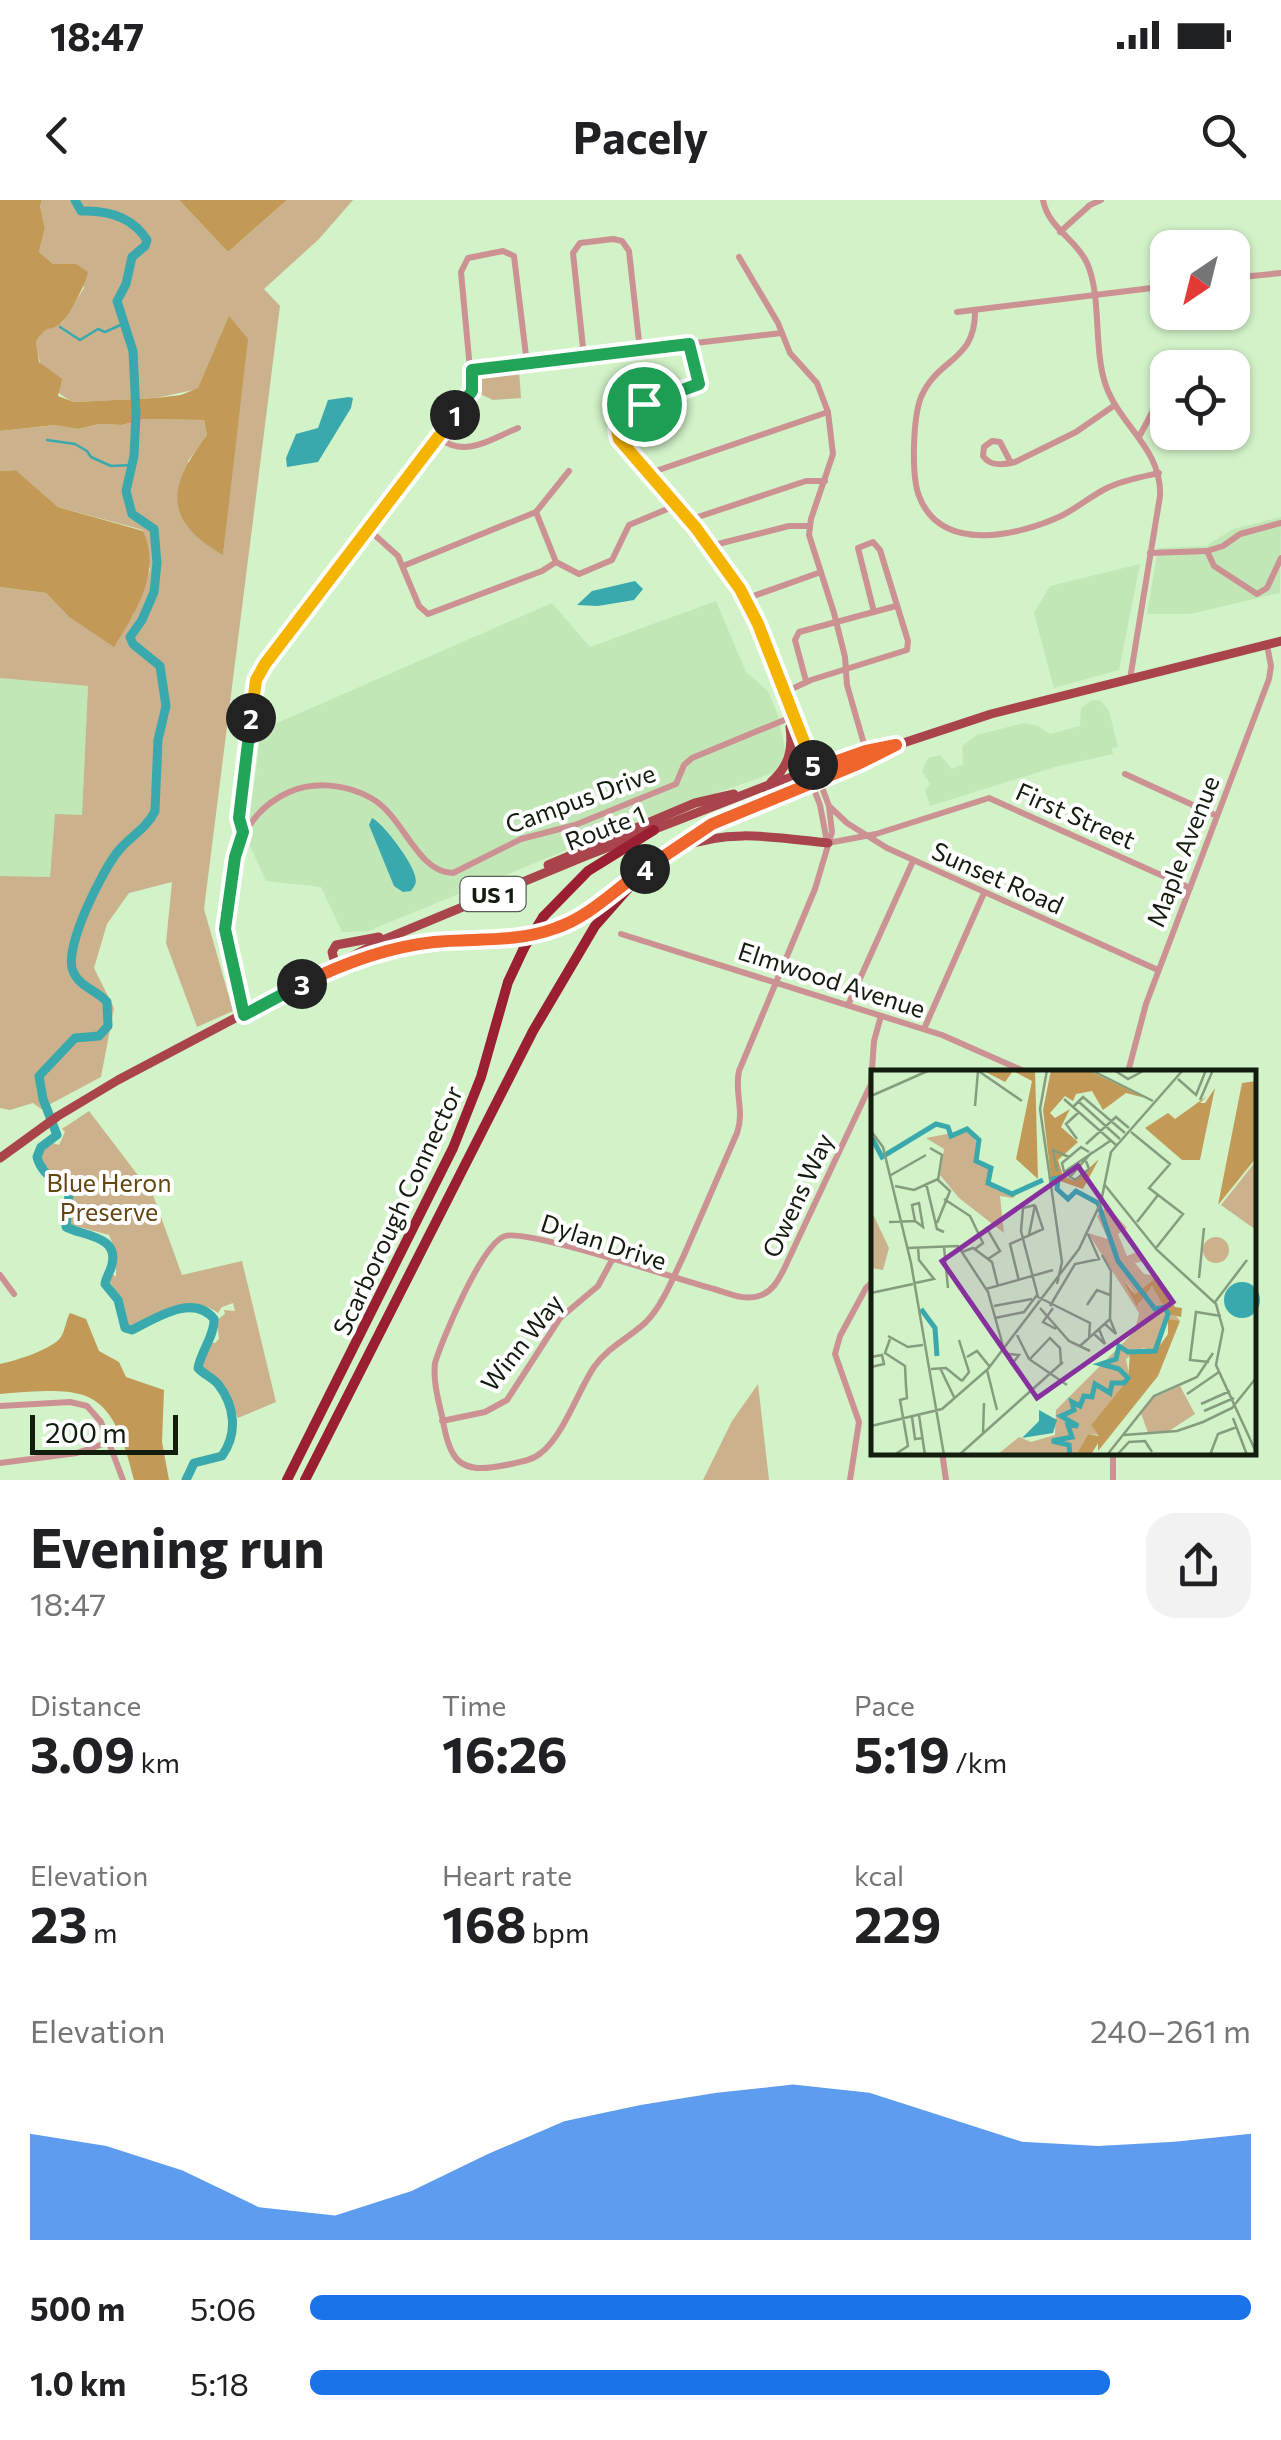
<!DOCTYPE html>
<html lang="en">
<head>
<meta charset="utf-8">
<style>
  :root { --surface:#fff; --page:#f2f2f2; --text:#202124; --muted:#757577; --accent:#1a73e8 }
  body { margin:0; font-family:Commissioner,sans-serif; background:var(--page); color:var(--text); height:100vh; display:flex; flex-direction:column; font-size:38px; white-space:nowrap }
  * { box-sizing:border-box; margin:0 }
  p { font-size:32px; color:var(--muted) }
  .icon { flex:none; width:55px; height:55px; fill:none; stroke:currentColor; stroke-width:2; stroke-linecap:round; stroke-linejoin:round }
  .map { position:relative; height:1280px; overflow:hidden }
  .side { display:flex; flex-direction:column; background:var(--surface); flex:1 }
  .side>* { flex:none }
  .needle { width:65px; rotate:215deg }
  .controls { position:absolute; left:1150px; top:30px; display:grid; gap:20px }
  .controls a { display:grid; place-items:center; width:100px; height:100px; border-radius:20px; background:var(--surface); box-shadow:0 2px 8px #0004; font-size:50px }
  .scale { position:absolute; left:30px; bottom:25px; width:148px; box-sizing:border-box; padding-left:10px; border:5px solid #121d0e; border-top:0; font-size:28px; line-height:35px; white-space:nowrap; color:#121d0e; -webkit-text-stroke:8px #fff; paint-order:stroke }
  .pin { position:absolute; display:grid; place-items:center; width:85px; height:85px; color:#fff; margin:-42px; border:5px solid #fff; border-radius:50%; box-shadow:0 2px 10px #0007 }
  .km { position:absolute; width:50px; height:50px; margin:-25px; border-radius:50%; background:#222; color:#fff; font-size:28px; line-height:50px; text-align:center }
  .round { display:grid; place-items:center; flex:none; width:105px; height:105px; border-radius:30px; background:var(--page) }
  .summary { display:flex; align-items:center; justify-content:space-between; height:170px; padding:0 30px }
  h1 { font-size:55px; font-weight:700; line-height:75px }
  .metrics { display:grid; grid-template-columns:repeat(3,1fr); gap:15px; height:170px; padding:10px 30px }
  .metrics div { display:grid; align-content:center }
  .metrics b { font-size:50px; font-weight:700 }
  .metrics small { font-size:28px; font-weight:400 }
  .metrics p { font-size:28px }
  .chart { height:280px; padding:20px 30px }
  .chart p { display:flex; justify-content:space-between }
  .chart svg { width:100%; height:180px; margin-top:10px; fill:var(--accent); opacity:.7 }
  ul { padding:0 30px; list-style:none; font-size:32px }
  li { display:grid; grid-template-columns:160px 120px 1fr; align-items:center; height:75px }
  li i { height:25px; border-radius:12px; background:var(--accent) }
  .status { display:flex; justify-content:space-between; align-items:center; height:70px; padding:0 50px; background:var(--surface); direction:ltr }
  .status svg { height:28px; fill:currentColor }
  header { display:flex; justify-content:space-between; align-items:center; height:130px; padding:0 30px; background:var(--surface); font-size:45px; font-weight:700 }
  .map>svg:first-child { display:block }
  .built { fill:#c2e7b7 }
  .green { fill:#cbb28c }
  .forest { fill:#c29956 }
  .water { fill:#39a9ad }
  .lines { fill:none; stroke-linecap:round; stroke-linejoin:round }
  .stream { stroke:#39a9ad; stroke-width:2.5 }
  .river { stroke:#39a9ad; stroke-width:9 }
  .minor { stroke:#cc9192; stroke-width:6 }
  .major { stroke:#aa444c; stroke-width:9 }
  .highway { stroke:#9b1f32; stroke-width:10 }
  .highway-bridge { stroke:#9b1f32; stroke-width:10 }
  .split-1-casing { stroke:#fff; stroke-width:20 }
  .split-2-casing { stroke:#fff; stroke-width:20 }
  .split-3-casing { stroke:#fff; stroke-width:20 }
  .split-4-casing { stroke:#fff; stroke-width:20 }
  .split-5-casing { stroke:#fff; stroke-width:20 }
  .split-6-casing { stroke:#fff; stroke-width:20 }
  .split-1 { stroke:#22a559; stroke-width:12 }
  .split-2 { stroke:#f5b400; stroke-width:12 }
  .split-3 { stroke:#22a559; stroke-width:12 }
  .split-4 { stroke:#f0652b; stroke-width:12 }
  .split-5 { stroke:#f0652b; stroke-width:12 }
  .split-6 { stroke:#f5b400; stroke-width:12 }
  .labels { text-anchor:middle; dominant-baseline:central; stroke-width:8; stroke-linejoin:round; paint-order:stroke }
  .shield { fill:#fff; stroke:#596156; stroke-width:2.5 }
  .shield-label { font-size:22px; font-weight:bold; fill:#121d0e }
  .street-label { font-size:25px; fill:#121d0e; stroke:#fff }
  .park-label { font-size:25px; fill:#634612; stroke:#fff }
  .inset-river { fill:none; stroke:#39a9ad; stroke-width:5 }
  .inset-road { fill:none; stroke:#859d7e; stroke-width:2.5 }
  .view { fill:#87319e; fill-opacity:0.15; stroke:#87319e; stroke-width:5 }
  .inset-edge { fill:none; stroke:#121d0e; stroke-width:5 }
</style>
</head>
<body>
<div class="status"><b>18:47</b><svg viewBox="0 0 49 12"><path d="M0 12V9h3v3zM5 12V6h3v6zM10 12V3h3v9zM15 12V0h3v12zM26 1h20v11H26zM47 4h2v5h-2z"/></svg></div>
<header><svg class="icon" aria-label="back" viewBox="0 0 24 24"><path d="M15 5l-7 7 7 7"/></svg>Pacely<svg class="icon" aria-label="search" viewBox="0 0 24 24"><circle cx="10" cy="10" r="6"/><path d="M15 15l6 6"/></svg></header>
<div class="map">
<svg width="1281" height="1280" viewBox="0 0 1281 1280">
  <rect width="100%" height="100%" fill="#d2f2c8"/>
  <!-- built -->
  <g class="built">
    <path d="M1281 317 1280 393 1190 414H1147L1158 348 1206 346 1233 329Z"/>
    <path d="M1140 364 1119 470 1054 488 1034 413 1050 386Z"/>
    <path d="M716 401 746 472 768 491 778 516 785 549 783 561 773 573 645 618 368 731 342 732 321 687 266 681 247 639 261 530 552 403 590 447Z"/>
    <path d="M0 478 88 486 82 616 55 615 50 677 0 676Z"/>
    <path d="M1092 500 1101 501 1109 511 1118 547 1112 548 1113 554 1055 567 930 606 925 591 930 584 922 571 928 558 940 555 952 569 963 564 962 546 977 535 1024 523 1038 526 1050 534 1080 526 1081 508Z"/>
  </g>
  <!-- green -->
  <g class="green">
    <path d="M42 0H179L228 52 287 0H353L319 39 264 89 280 106 204 709 233 811 197 827 166 743 172 682 129 693 107 724 94 768 114 808 101 877 41 909 33 903 10 910 0 908V676L50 677 55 614 82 615 88 486 0 478V387L46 393 68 416 132 417 150 370 143 330 58 307 16 270 0 271V231L56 225 78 229 99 224 122 225 144 219 204 220 207 235 188 261 223 354 238 219 212 161 198 189 156 198 74 202C49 192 39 168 36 142L44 128 62 123 84 88 76 64H53L39 52 45 28 40 6Z"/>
    <path d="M519 170 521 198 493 200 478 193 479 175Z"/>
    <path d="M89 911 153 995 182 1075 242 1061 276 1202 238 1218 218 1180 201 1170 206 1142 215 1143 219 1139 217 1120 225 1114 224 1110 235 1111 233 1103 222 1107 218 1113C198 1099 186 1105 165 1112 154 1116 145 1118 136 1126L127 1124 120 1098 108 1079 112 1073 116 1077V1052L109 1035 68 1024 69 1009 76 1007 67 984 53 978 45 969 40 953 50 942 59 945 65 932 62 929Z"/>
    <path d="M758 1184 769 1280H703L732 1221Z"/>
  </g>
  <!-- forest -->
  <g class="forest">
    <path d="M0 0H42L40 6 45 28 39 52 53 64H76L88 72C86 83 69 117 61 123 49 133 48 122 36 142L39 162 62 179 58 196 74 202 156 198 181 195 198 188 229 116 248 139 223 355C162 320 168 286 207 235L204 220 144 219 122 225 99 224 78 229 55 225 0 231Z"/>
    <path d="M179 0H287L228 52Z"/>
    <path d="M16 270 58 307 143 331C162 372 136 411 114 447L68 416 46 393 0 387V271Z"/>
    <path d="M70 1113 86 1119 99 1151 119 1162 126 1177 164 1190 162 1242 169 1280H134C111 1185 88 1187 0 1194V1164C15 1161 53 1149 61 1137 65 1131 66 1120 70 1113Z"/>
  </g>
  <!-- water -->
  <g class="water">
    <path d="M349 197 353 198 351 208 318 262 287 267 286 258 296 234 318 228 328 200Z"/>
    <path d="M635 381 643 389 634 400 598 406 577 405 592 391Z"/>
    <path d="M372 618C383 623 413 663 415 676 417 684 415 685 411 691L403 692 394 686 369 625Z"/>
  </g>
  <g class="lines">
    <!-- stream -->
    <g class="stream">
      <path d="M60 127 80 140 98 129 105 132 125 123"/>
      <path d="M47 240 75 244 87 251 91 257 111 266 132 265"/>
    </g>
    <!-- river -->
    <path class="river" d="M75 0 81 11C107 10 132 16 147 40L145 46 132 57 126 84 117 101 133 151 136 213 134 256 126 291 132 314 154 329 157 363 154 392 142 420 130 437 133 444 160 466 166 506 158 540 155 611C147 628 131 636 119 650 103 669 63 748 73 771 79 787 97 790 107 802L108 826 99 836 75 838 39 876 43 899 57 935 41 947 37 957C42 977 59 979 69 994L66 1027C82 1036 122 1035 111 1068 109 1073 106 1078 105 1084L118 1100 125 1128 132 1130C156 1118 193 1093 214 1119 215 1135 201 1151 198 1168 203 1174 212 1177 218 1184 235 1206 238 1233 222 1256L194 1263 186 1280"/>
    <!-- minor -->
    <g class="minor">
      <path d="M1043 0C1048 28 1076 39 1087 63 1102 96 1093 150 1106 186 1121 227 1162 249 1160 296L1130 479"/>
      <path d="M1060 32 1090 5 1101 0"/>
      <path d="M739 57 778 123 790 153 817 183 828 212 833 254 811 319 809 335 834 413 845 457 847 485 866 551"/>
      <path d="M1232 78 1281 73"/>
      <path d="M975 110C976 162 938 157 921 197 913 218 911 275 919 296 941 354 1018 336 1061 316 1077 308 1091 296 1107 288 1123 280 1141 277 1159 273"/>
      <path d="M957 112 1168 86"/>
      <path d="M689 144 699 184C674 197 620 199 617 233L625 248C693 325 741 375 778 473 784 488 783 503 788 519"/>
      <path d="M584 157 573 53 580 43 613 39 622 41 629 51 640 150"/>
      <path d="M472 169 782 133"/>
      <path d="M1186 232 1194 237 1208 235"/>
      <path d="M1139 237 1156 205 1160 156"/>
      <path d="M438 238C467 258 488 240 518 228"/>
      <path d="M1011 263 1000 242 992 241 984 247 983 256C990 267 1004 265 1015 262L1076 232 1115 205"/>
      <path d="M650 273 828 212"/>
      <path d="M536 312 556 362 579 374 612 360 629 325 677 305"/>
      <path d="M689 320 806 281H825"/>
      <path d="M1281 323 1240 334 1223 346 1207 351 1214 366 1257 394 1267 388 1281 358"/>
      <path d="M368 329 398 356 419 406 428 414 542 371 556 362"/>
      <path d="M710 346 789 326H810"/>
      <path d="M1150 353 1207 351"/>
      <path d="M403 366 536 312 569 271"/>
      <path d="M745 399 821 372"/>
      <path d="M806 481 795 440 799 432 896 406"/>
      <path d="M783 493 790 503 829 606 832 632 815 689 739 871C734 892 745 911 737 933L684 1055C674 1076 662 1106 646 1122 629 1138 608 1147 594 1167 578 1191 564 1234 542 1252 532 1261 519 1262 506 1265 458 1275 450 1261 442 1216 438 1199 433 1181 435 1163 442 1140 482 1043 505 1036 528 1029 680 1080 714 1089 728 1093 744 1101 759 1096 772 1092 778 1081 784 1069L871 884 874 841 881 816"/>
      <path d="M783 493 811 480 907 450 908 441 880 350 873 342 858 348 874 412"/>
      <path d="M793 535 820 605 827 642"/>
      <path d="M1125 574 1217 616"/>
      <path d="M830 607 847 623 887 648 1158 770"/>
      <path d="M243 632 239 617 255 489 260 472 472 191 461 72 468 58 503 51 514 56 527 164"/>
      <path d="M828 643 876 634 989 598 1190 688"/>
      <path d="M621 734 942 835 1026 872"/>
      <path d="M848 805 913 661"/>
      <path d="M243 814C237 790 229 764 225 739 223 723 227 708 229 693 235 649 245 612 289 592 315 581 346 584 371 598 404 616 416 672 453 673L521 639 575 625 676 584 684 565 692 558 794 516"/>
      <path d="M924 829 984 693"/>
      <path d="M1128 872 1146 804 1269 479 1271 466 1267 445"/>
      <path d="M0 1075 14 1094"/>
      <path d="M0 1206 70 1202 87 1206 101 1222 123 1280"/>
      <path d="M442 1221 485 1212 507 1200 560 1118 598 1086 612 1060"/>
      <path d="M942 1252 946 1280"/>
      <path d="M0 1263 77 1253 109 1242"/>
      <path d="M850 1280 859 1222 835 1154 840 1136 866 1088 874 1080"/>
      <path d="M1113 1280V1252"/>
    </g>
    <!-- major -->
    <g class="major">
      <path d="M771 582C789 566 793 550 790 527"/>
      <path d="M682 647C730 628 778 638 828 643"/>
      <path d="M548 665 695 603 734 594"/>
      <path d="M336 767 418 744 509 740 565 725 596 707 661 656 712 624 875 557 897 545 991 514 1281 441"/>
      <path d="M336 767 332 752 336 745 379 737"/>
      <path d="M0 958 58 916 118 880 383 740 583 657 766 586 866 551 892 545"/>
    </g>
    <!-- highway -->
    <g class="highway">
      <path d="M543 717 588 671 654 630"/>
      <path d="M287 1280 453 948 481 877 508 782 524 748"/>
      <path d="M305 1280 533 831 595 726 647 667"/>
    </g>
    <!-- highway-bridge -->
    <path class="highway-bridge" d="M524 748 543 717"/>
  </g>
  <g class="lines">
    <defs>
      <path id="split-1" d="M455 215 472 191V170L689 144 699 184 644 204"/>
      <path id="split-2" d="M251 518 256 480 265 464 455 215"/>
      <path id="split-3" d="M251 518 239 618 243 632 235 657 225 729 244 815 302 784"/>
      <path id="split-4" d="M302 784C344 763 388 747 434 742 476 738 516 743 556 728 591 716 615 689 645 669"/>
      <path id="split-5" d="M645 669 712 624 858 564 896 545 866 551 815 569 813 565"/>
      <path id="split-6" d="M644 204C628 211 612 219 619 239L696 328 740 389 758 424 813 565"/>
    </defs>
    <!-- split-1 casing -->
    <use href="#split-1" class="split-1-casing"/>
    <!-- split-2 casing -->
    <use href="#split-2" class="split-2-casing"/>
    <!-- split-3 casing -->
    <use href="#split-3" class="split-3-casing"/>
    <!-- split-4 casing -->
    <use href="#split-4" class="split-4-casing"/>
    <!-- split-5 casing -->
    <use href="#split-5" class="split-5-casing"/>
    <!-- split-6 casing -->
    <use href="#split-6" class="split-6-casing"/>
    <!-- split-1 -->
    <use href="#split-1" class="split-1"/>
    <!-- split-2 -->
    <use href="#split-2" class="split-2"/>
    <!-- split-3 -->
    <use href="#split-3" class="split-3"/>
    <!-- split-4 -->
    <use href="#split-4" class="split-4"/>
    <!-- split-5 -->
    <use href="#split-5" class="split-5"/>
    <!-- split-6 -->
    <use href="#split-6" class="split-6"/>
  </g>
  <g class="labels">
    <!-- shield labels -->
    <rect class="shield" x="460.5" y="677" width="65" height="34" rx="8"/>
    <g class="shield-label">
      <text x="493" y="694">US 1</text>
    </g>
    <!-- street labels -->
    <g class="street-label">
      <text transform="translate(580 598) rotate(-20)">Campus Drive</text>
      <text transform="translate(1076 615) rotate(24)">First Street</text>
      <text transform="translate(605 627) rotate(-21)">Route 1</text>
      <text transform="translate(1182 651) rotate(-69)">Maple Avenue</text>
      <text transform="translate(998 677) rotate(24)">Sunset Road</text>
      <text transform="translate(832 779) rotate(18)">Elmwood Avenue</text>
      <text transform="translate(797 995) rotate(-65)">Owens Way</text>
      <text transform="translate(397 1010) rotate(-65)">Scarborough Connector</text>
      <text transform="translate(604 1041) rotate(18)">Dylan Drive</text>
      <text transform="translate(521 1142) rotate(-52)">Winn Way</text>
    </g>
    <!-- park labels -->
    <g class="park-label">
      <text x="109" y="982">Blue Heron<tspan x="109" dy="29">Preserve</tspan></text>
    </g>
  </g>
  <!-- overview -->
  <g transform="translate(871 870)">
    <rect width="385" height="385" fill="#d2f2c8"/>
    <path d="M97 60 109 77 105 91 119 98 116 113 141 125 151 120 142 128 129 126 133 163 88 128 69 105 73 79 55 68ZM385 91V160L350 135ZM236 136 256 158 247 164 256 186 268 181 274 191 264 193 273 204 287 206 264 224 255 211 269 236 267 227 282 216 309 251 296 252 287 282 272 278 255 289 259 309 220 355 228 365 217 364 205 385H126L148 367 160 372 184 365 185 340 264 261 268 243 217 163 237 169 226 146ZM0 140 18 178 12 200 0 198ZM332 180a13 13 0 1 1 26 0a13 13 0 1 1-26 0ZM309 316 324 344 298 361 277 363 270 343 282 328Z" fill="#cbb28c"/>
    <path d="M111 0H164L167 109 145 89 161 11 142 1 134 12ZM180 0H217L274 28 255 23 232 40 221 21 205 24 202 31 194 26 179 43 184 48 199 39 190 57 207 72 187 90 192 106 204 111 228 89 212 119 180 108 172 40ZM385 11V88L347 135 371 13ZM344 18 329 90H311L274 58 297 43 304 49 336 26 329 33H334ZM287 206 304 237 311 238 310 247 297 244 281 216 266 236 252 211 264 224ZM297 249 309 251 287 306 227 381V373L221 383 205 385 217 364 228 366 220 355 257 310 259 283 285 281 297 264Z" fill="#c29956"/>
    <path d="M353 230a18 18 0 1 1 36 0a18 18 0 1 1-36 0ZM168 340 186 350 182 363 151 368 168 351Z" fill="#39a9ad"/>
    <path class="inset-river" d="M1 68 11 87 65 54 77 57 80 66 96 59 108 70 105 91 120 98 117 113 141 124 172 110M178 110 187 108 186 119 197 129 205 121 227 133 247 191 284 239 294 237 297 244 284 281 257 282 248 276 245 289 230 294 248 299 257 308 253 313H241L239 323 224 314 221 327 213 326 209 336 201 332 203 340 190 346 207 356 197 355 201 367 181 371 198 375 199 385M50 239 64 258 66 286"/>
    <path class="inset-road" d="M106 0 151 31M176 0 169 39 191 192 186 214M220 0 282 31M243 0 257 9 274 0M307 9 325 25 335 0M0 26 59 0M193 29 245 75M329 30 342 0M207 31 249 69M104 36 107 1M202 37 212 27 254 63M0 61 12 77 40 193 73 385M260 62 299 94 278 118 312 144 285 178M206 69 195 54 208 42M215 74 245 47 258 58M59 78 71 85 67 110 79 121 66 153M186 101 182 80 198 87M193 102 239 71M193 102 191 93 210 77 218 82M193 102 204 110 218 99 215 91M20 105 55 85M198 108 221 82M55 113 66 159 73 162M233 114 286 180 345 234 352 259 345 295 385 382M24 116 43 120 67 109M73 129 99 146 112 173 104 179M164 135 152 138 150 161 167 227 219 253 218 268M18 152 44 151 41 135 48 133 52 157 44 151M266 152 287 125M115 157 129 181 117 189M158 165 164 135M73 177 77 218M36 178 87 176 117 222 132 276M91 182 102 178 121 192 127 216M231 185 240 201 239 249M328 208 333 158M148 211 139 174 172 159 164 135M44 213 63 209 48 190 47 178M115 219 182 200M0 223 42 214M344 232 376 190M216 235 226 220 239 225M123 236 161 229M179 236 204 194 228 189 217 164M169 238 198 271 219 281M182 238 172 252 185 259M124 248 153 242 166 225M234 254 245 264 239 249M223 264 234 274 228 259M146 265 158 289 196 315M17 266 37 277 52 275M19 269 14 283 34 296 35 316 36 328 29 330 37 376 23 385M88 270 98 302 91 311M209 276 239 249M139 284 148 285 141 294 140 293ZM0 287 11 285 13 294 0 297M96 287 106 281 119 297M159 289 179 268 189 278 190 293M338 292 319 290 325 242 350 246M69 298 83 327M60 299 75 298 91 311M116 300 126 340M316 324 348 302M330 334 359 321M333 341 363 328M48 345 54 385M41 347 44 369 52 368M362 348 376 385M0 356 71 339 117 299 208 179 230 132 240 82 312 0M112 363 113 333M253 365 306 361 332 352 361 338 385 308M88 385 192 292M236 385 283 326 326 307 342 283M246 385 258 372 274 371 281 382M339 385 347 364 366 357"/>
    <path class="view" d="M207 96 302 232 166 328 71 191Z"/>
    <rect width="385" height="385" class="inset-edge"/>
  </g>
</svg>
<div class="controls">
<a><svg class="needle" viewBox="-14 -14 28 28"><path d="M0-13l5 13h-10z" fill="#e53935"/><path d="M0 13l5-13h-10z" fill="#757577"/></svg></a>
<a><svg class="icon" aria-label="locate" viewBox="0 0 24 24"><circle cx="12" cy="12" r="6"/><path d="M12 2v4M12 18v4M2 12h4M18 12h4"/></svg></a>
</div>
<div class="scale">200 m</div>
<div class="pin" style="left:644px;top:204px;background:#1e9e55"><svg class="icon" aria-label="arrive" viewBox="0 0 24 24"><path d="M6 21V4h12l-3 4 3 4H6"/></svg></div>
<b class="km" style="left:455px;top:215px">1</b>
<b class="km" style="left:251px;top:518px">2</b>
<b class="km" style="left:302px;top:784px">3</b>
<b class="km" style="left:645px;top:669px">4</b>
<b class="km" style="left:813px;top:565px">5</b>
</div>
<section class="side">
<div class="summary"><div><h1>Evening run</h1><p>18:47</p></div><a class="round"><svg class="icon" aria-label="share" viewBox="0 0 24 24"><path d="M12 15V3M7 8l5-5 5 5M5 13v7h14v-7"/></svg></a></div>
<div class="metrics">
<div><p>Distance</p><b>3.09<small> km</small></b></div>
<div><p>Time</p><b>16:26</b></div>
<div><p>Pace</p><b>5:19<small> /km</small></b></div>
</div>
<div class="metrics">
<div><p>Elevation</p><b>23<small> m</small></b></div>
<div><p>Heart rate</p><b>168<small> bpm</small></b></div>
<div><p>kcal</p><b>229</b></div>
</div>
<div class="chart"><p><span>Elevation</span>240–261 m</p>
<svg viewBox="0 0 160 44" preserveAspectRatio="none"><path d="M0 44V18L10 21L20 27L30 36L40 38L50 32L60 23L70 15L80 11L90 8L100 6L110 8L120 14L130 20L140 21L150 20L160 18V44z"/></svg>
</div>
<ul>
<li><b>500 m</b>5:06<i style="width:100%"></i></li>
<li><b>1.0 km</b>5:18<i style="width:85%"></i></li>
</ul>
</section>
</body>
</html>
